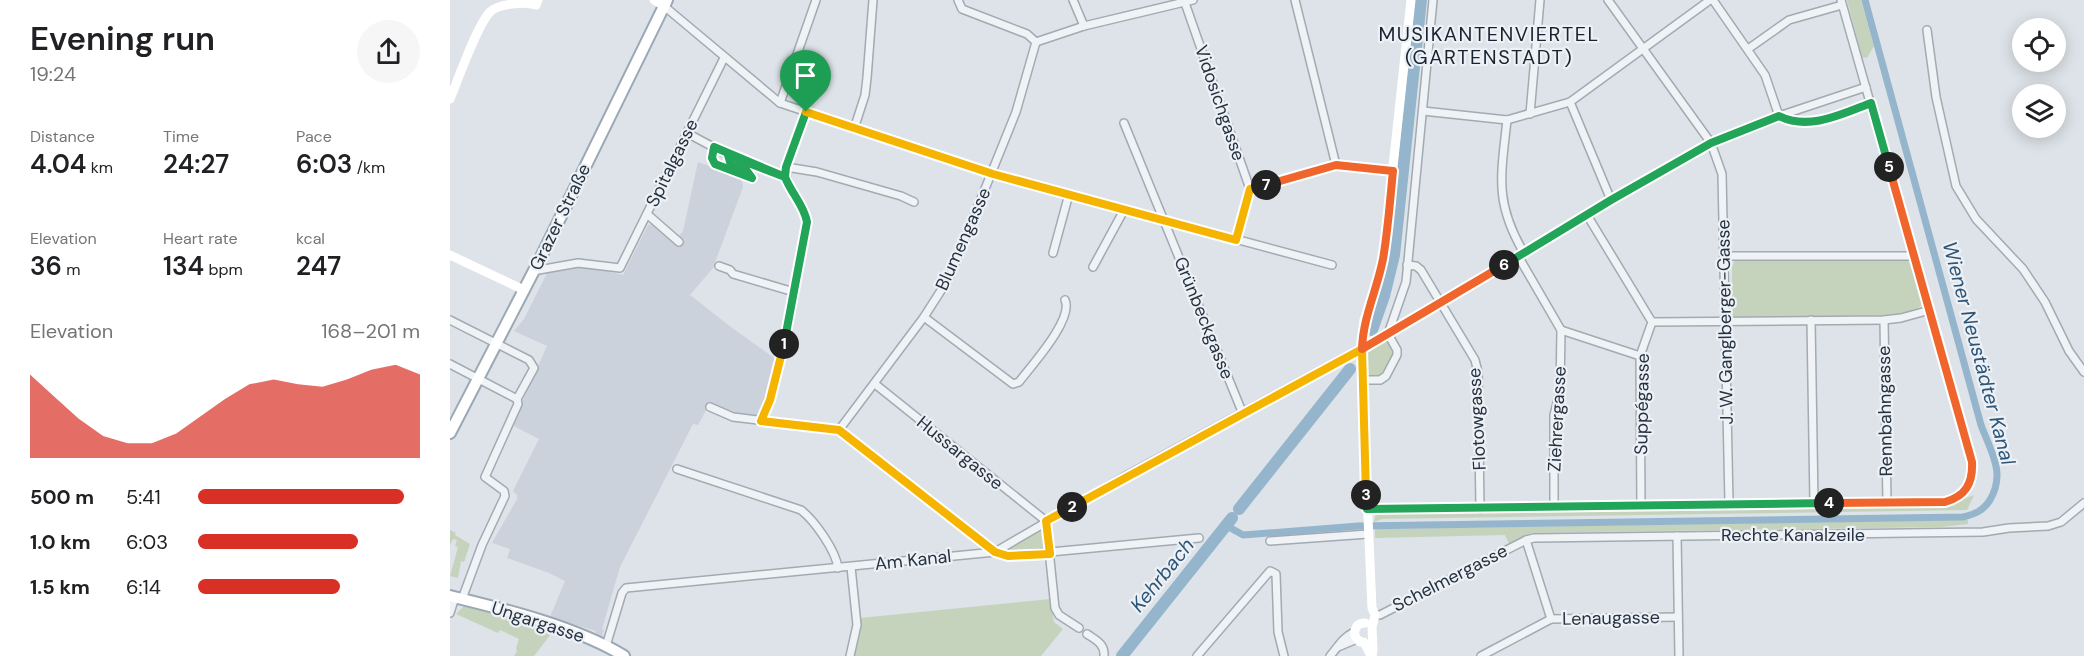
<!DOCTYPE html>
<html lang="en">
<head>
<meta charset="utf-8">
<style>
  :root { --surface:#fff; --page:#f6f6f6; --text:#202124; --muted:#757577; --accent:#d93025 }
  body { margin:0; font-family:"DM Sans",sans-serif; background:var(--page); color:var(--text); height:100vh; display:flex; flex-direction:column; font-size:22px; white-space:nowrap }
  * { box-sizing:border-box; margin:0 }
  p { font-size:20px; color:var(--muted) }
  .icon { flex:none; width:33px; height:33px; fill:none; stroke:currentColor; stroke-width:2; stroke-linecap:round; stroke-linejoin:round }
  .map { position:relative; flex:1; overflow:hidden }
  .details { display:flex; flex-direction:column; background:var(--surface); width:450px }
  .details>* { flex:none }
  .tools { position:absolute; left:1562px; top:18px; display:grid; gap:12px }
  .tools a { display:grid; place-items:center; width:54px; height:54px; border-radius:50%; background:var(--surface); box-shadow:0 3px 15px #0003; font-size:30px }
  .pin { position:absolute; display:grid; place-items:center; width:51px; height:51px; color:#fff; margin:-62px -26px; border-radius:50% 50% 50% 0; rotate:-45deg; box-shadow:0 0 6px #0007 }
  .pin .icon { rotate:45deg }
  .km { position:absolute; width:30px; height:30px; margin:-15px; border-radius:50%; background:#222; color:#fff; font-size:16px; line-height:30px; text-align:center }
  .round { display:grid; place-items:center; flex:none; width:63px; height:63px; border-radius:32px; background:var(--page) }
  .overview { display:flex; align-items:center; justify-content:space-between; height:102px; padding:0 30px }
  h1 { font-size:33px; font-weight:600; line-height:45px }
  .metrics { display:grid; grid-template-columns:repeat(3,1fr); gap:9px; height:102px; padding:6px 30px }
  .metrics div { display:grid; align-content:center }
  .metrics b { font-size:26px; font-weight:600 }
  .metrics small { font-size:16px; font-weight:400 }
  .metrics p { font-size:16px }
  .chart { height:168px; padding:12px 30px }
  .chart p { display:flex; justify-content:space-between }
  .chart svg { width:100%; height:108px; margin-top:6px; fill:var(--accent); opacity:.7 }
  ul { padding:0 30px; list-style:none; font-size:20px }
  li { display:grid; grid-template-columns:96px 72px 1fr; align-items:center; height:45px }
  li i { height:15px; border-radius:8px; background:var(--accent) }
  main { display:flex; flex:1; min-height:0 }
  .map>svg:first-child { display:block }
  .built { fill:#cbd2db }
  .green { fill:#c5d3bd }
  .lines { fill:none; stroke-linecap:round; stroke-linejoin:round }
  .canal { stroke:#94b5cc; stroke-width:7 }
  .river { stroke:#94b5cc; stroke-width:12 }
  .street-casing { stroke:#a2aab2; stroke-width:10 }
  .primary-casing { stroke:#9ba8b5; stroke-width:14 }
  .street { stroke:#f0f3f6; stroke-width:7 }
  .secondary { stroke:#fff; stroke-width:9 }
  .primary { stroke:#fff; stroke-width:10 }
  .split-1-casing { stroke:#fff; stroke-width:12 }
  .split-2-casing { stroke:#fff; stroke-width:12 }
  .split-3-casing { stroke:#fff; stroke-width:12 }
  .split-4-casing { stroke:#fff; stroke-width:12 }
  .split-5-casing { stroke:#fff; stroke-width:12 }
  .split-6-casing { stroke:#fff; stroke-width:12 }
  .split-7-casing { stroke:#fff; stroke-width:12 }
  .split-8-casing { stroke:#fff; stroke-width:12 }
  .split-1 { stroke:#22a559; stroke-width:8 }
  .split-2 { stroke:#f5b400; stroke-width:8 }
  .split-3 { stroke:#f5b400; stroke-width:8 }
  .split-4 { stroke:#22a559; stroke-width:8 }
  .split-5 { stroke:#f0652b; stroke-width:8 }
  .split-6 { stroke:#22a559; stroke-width:8 }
  .split-7 { stroke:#f0652b; stroke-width:8 }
  .split-8 { stroke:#f5b400; stroke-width:8 }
  .labels { text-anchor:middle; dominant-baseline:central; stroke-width:4.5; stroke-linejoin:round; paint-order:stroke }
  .street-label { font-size:18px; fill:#253240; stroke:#edf1f6 }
  .neighbourhood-label { font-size:20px; letter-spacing:1.5px; fill:#182331; stroke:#edf1f6 }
  .water-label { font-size:20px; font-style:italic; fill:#2c5577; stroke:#edf1f6 }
</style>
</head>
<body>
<main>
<section class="details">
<div class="overview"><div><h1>Evening run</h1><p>19:24</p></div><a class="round"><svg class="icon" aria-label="share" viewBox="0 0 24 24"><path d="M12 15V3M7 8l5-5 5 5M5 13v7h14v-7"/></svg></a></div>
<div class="metrics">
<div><p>Distance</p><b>4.04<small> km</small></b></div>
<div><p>Time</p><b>24:27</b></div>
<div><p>Pace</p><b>6:03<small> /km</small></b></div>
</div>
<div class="metrics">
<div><p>Elevation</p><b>36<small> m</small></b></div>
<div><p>Heart rate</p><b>134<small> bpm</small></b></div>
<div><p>kcal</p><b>247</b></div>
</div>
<div class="chart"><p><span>Elevation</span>168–201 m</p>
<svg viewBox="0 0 160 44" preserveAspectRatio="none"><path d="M0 44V10L10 19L20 28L30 35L40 38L50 38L60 34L70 27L80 20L90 14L100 12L110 14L120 15L130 12L140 8L150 6L160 10V44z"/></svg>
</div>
<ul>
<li><b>500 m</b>5:41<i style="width:93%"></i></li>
<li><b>1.0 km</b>6:03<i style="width:72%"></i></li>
<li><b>1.5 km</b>6:14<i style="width:64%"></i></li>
</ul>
</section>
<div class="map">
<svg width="1634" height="656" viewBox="0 0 1634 656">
  <rect width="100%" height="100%" fill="#dde3e8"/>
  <!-- built -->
  <path class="built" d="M248 162 288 177 292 181 293 187 263 268 240 295 281 327 327 360 311 417 285 413 260 403 248 425 243 424 170 567 152 629 154 630 152 636 145 633 146 631 100 617 115 581 99 573 57 558 60 549 42 543 67 499V495L63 491 89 439 62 425 97 346 64 331 74 319 97 273 135 266 173 275 198 225 202 224 223 243 233 231Z"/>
  <!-- green -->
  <g class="green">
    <path d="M1397 0H1411L1424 46 1417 58 1412 57Z"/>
    <path d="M1456 260 1461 263 1472 302 1471 306 1465 310 1445 315 1286 318 1282 315V267L1284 261Z"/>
    <path d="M937 340 944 350V354L934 374 929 377H918L916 354Z"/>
    <path d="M1524 495 1517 510 932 519 924 522 926 513 1499 505Z"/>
    <path d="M1518 520V524L1491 527 1082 533 1059 544 1055 535 925 538V529Z"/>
    <path d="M591 529H595L596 549 594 550 556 553V549Z"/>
    <path d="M0 530 6 533 5 535 20 544 14 562 11 561 8 578 0 576 8 547 5 546 7 540 3 539 0 545Z"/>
    <path d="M600 599 604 622 613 629 591 656H403L410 628V618Z"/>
    <path d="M14 606 42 613 101 634 84 656H64L67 651 66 648 69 639 50 630 48 633 6 614Z"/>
  </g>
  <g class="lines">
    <!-- canal -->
    <g class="canal">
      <path d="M776 525 784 530"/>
      <path d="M786 531 793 535 908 526 1513 517C1525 514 1533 511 1540 500 1556 473 1541 452 1531 425L1415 0"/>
    </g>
    <!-- river -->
    <g class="river">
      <path d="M922 330 934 296 944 255 971 0"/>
      <path d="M789 509 900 369"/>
      <path d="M672 656 782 518"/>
    </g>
    <defs>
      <g id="street">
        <path d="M623 0 634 26"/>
        <path d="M734 0 800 189 786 240"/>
        <path d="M845 0 886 165"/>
        <path d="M1158 0 1261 143 1272 174 1279 503"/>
        <path d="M1263 0 1315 75 1329 116"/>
        <path d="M214 6 330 103 543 174 882 265"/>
        <path d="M1477 30 1486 97 1506 186 1526 219 1573 269 1595 302 1619 351 1634 372"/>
        <path d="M586 42 634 26 743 0"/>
        <path d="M1298 49 1339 20 1392 5"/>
        <path d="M1120 102 1161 200"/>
        <path d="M330 103 366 0"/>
        <path d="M973 111 1057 120 1120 102 1260 0"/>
        <path d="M1080 114 1090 0"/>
        <path d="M1329 116C1359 131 1392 114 1421 103"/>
        <path d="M1057 120C1051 176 1044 202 1074 253"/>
        <path d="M674 123 793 414"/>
        <path d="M404 129 415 95 417 78 423 0"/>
        <path d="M237 133 278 155 335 177"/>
        <path d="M264 147 262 158 265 164 302 178 296 169 281 165 278 155"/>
        <path d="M336 167 367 172 451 196 464 202"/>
        <path d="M800 189 886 165 943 171"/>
        <path d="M197 214 229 242"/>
        <path d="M1137 215 1202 322 1190 356 1191 506"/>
        <path d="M603 253 619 194"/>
        <path d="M1068 256 1111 330 1190 356"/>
        <path d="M1275 256H1465"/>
        <path d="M957 265 966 266 971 270 1025 360 1028 372 1030 509"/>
        <path d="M269 266 280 270 283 274 344 292"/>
        <path d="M643 267 674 210"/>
        <path d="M83 271 128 263 170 268 274 58"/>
        <path d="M474 317 563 384 569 382C581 366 624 319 615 300"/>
        <path d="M0 320 79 360 84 368 67 399 68 404 35 477 54 491 55 496 32 545 12 599"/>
        <path d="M1361 320 1364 503"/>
        <path d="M1434 320 1437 503"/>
        <path d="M1202 322 1434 320 1451 318 1480 310"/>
        <path d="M0 364 67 399"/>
        <path d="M912 380H930L936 376 947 355V350L938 334 956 282 983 0"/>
        <path d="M425 384 596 521 605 608 609 615 629 628"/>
        <path d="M260 407 283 417 389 430 545 552"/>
        <path d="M311 421C337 358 344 288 357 222 353 201 334 190 336 167L356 112"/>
        <path d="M389 430 474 317 499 278 566 112 586 42 577 34 512 9 508 0"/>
        <path d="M227 469 351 510C365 521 386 551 388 568"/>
        <path d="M1104 507V415L1110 391 1111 330"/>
        <path d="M917 509 1495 502C1516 496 1523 483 1522 462L1391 0"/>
        <path d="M1227 536 1229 656"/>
        <path d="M1076 540 1101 619"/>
        <path d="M820 541 918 534"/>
        <path d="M545 552 674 477 938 334 1161 200 1261 143 1329 116 1416 87"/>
        <path d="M0 613 5 597"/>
        <path d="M925 615H930L1076 540 1084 538 1533 532 1559 528 1598 526 1611 522 1634 503"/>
        <path d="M637 634C646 640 655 644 654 656"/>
        <path d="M156 646 172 593 176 588 545 552 558 556 749 538"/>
        <path d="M888 647 907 639"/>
        <path d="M400 656 407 625 401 567"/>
        <path d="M747 656 820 571 826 574 828 632 834 656"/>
        <path d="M880 656C889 646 891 639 904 632"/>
        <path d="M1031 656 1101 619 1228 617"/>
      </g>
      <g id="primary">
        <path d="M0 433 91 257 217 0"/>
        <path d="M0 596C54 609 127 627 174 656"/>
      </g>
    </defs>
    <!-- street casing -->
    <use href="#street" class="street-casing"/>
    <!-- primary casing -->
    <use href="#primary" class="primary-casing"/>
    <!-- street -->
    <use href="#street" class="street"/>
    <!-- secondary -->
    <g class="secondary">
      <path d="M204 0 214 6"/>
      <path d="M0 99C8 80 27 25 40 12 48 4 75 1 86 5L88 0"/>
      <path d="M0 255 74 290"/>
      <path d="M915 623C907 623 904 628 905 636L910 642H914L921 656"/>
      <path d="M922 656 923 650 922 627 925 615 922 608 912 380V342L914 320 925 292 933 259 961 0"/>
    </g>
    <!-- primary -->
    <use href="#primary" class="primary"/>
  </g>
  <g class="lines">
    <defs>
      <path id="split-1" d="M334 344 357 222C354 205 341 193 335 177L264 147 262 158 265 164 302 178 296 170 281 165 278 155 335 177 336 167 356 112"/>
      <path id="split-2" d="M334 344 320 400 311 421 389 430 545 552 558 556 600 554 596 521 622 507"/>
      <path id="split-3" d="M622 507 912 349 916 495"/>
      <path id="split-4" d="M916 495 917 509 1379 503"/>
      <path id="split-5" d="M1379 503 1495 502C1516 496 1523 483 1522 462L1439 167"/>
      <path id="split-6" d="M1054 265 1161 200 1261 143 1329 116C1359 131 1392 114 1421 103L1439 167"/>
      <path id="split-7" d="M816 185 886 165 943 171C940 200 938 230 933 259 927 290 913 317 912 349L1054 265"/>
      <path id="split-8" d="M356 112 543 174 786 240 800 189 816 185"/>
    </defs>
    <!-- split-1 casing -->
    <use href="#split-1" class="split-1-casing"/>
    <!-- split-2 casing -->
    <use href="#split-2" class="split-2-casing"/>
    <!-- split-3 casing -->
    <use href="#split-3" class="split-3-casing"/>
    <!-- split-4 casing -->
    <use href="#split-4" class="split-4-casing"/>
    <!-- split-5 casing -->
    <use href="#split-5" class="split-5-casing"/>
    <!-- split-6 casing -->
    <use href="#split-6" class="split-6-casing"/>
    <!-- split-7 casing -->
    <use href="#split-7" class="split-7-casing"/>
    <!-- split-8 casing -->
    <use href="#split-8" class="split-8-casing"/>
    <!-- split-1 -->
    <use href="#split-1" class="split-1"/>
    <!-- split-2 -->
    <use href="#split-2" class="split-2"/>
    <!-- split-3 -->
    <use href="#split-3" class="split-3"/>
    <!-- split-4 -->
    <use href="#split-4" class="split-4"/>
    <!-- split-5 -->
    <use href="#split-5" class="split-5"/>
    <!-- split-6 -->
    <use href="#split-6" class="split-6"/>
    <!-- split-7 -->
    <use href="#split-7" class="split-7"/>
    <!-- split-8 -->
    <use href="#split-8" class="split-8"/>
  </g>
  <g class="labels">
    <!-- street labels -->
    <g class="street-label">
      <text transform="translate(770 103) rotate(71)">Vidosichgasse</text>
      <text transform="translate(222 163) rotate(-64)">Spitalgasse</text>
      <text transform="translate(110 217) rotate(-64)">Grazer Straße</text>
      <text transform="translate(513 239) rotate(-66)">Blumengasse</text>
      <text transform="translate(754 318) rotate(68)">Grünbeckgasse</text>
      <text transform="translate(1275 322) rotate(-91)">J. W. Ganglberger-Gasse</text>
      <text transform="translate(1192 404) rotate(-89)">Suppégasse</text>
      <text transform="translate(1435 411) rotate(-91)">Rennbahngasse</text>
      <text transform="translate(1027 419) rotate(-93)">Flotowgasse</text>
      <text transform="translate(1107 419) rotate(-87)">Ziehrergasse</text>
      <text transform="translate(510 453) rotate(39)">Hussargasse</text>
      <text x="1343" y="535">Rechte Kanalzeile</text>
      <text transform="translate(463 560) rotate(-6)">Am Kanal</text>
      <text transform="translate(1000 578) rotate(-27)">Schelmergasse</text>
      <text transform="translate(1161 618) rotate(-1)">Lenaugasse</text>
      <text transform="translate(88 622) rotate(18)">Ungargasse</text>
    </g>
    <!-- neighbourhood labels -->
    <g class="neighbourhood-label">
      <text x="1039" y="34">MUSIKANTENVIERTEL<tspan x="1039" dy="23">(GARTENSTADT)</tspan></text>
    </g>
    <!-- water labels -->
    <g class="water-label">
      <text transform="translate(1529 353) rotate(75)">Wiener Neustädter Kanal</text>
      <text transform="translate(712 575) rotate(-51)">Kehrbach</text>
    </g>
  </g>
</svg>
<div class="tools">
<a><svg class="icon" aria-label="locate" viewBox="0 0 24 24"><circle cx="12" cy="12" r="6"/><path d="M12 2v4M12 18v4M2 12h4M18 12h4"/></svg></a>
<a><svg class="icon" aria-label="layers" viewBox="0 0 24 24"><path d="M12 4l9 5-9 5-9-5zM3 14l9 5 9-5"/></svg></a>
</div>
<div class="pin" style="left:356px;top:112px;background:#1e9e55"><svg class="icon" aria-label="arrive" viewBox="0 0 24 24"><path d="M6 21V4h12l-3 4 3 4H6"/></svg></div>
<b class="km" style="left:334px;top:344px">1</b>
<b class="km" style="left:622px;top:507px">2</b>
<b class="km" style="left:916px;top:495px">3</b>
<b class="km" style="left:1379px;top:503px">4</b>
<b class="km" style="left:1439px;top:167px">5</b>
<b class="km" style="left:1054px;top:265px">6</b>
<b class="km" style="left:816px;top:185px">7</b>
</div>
</main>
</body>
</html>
